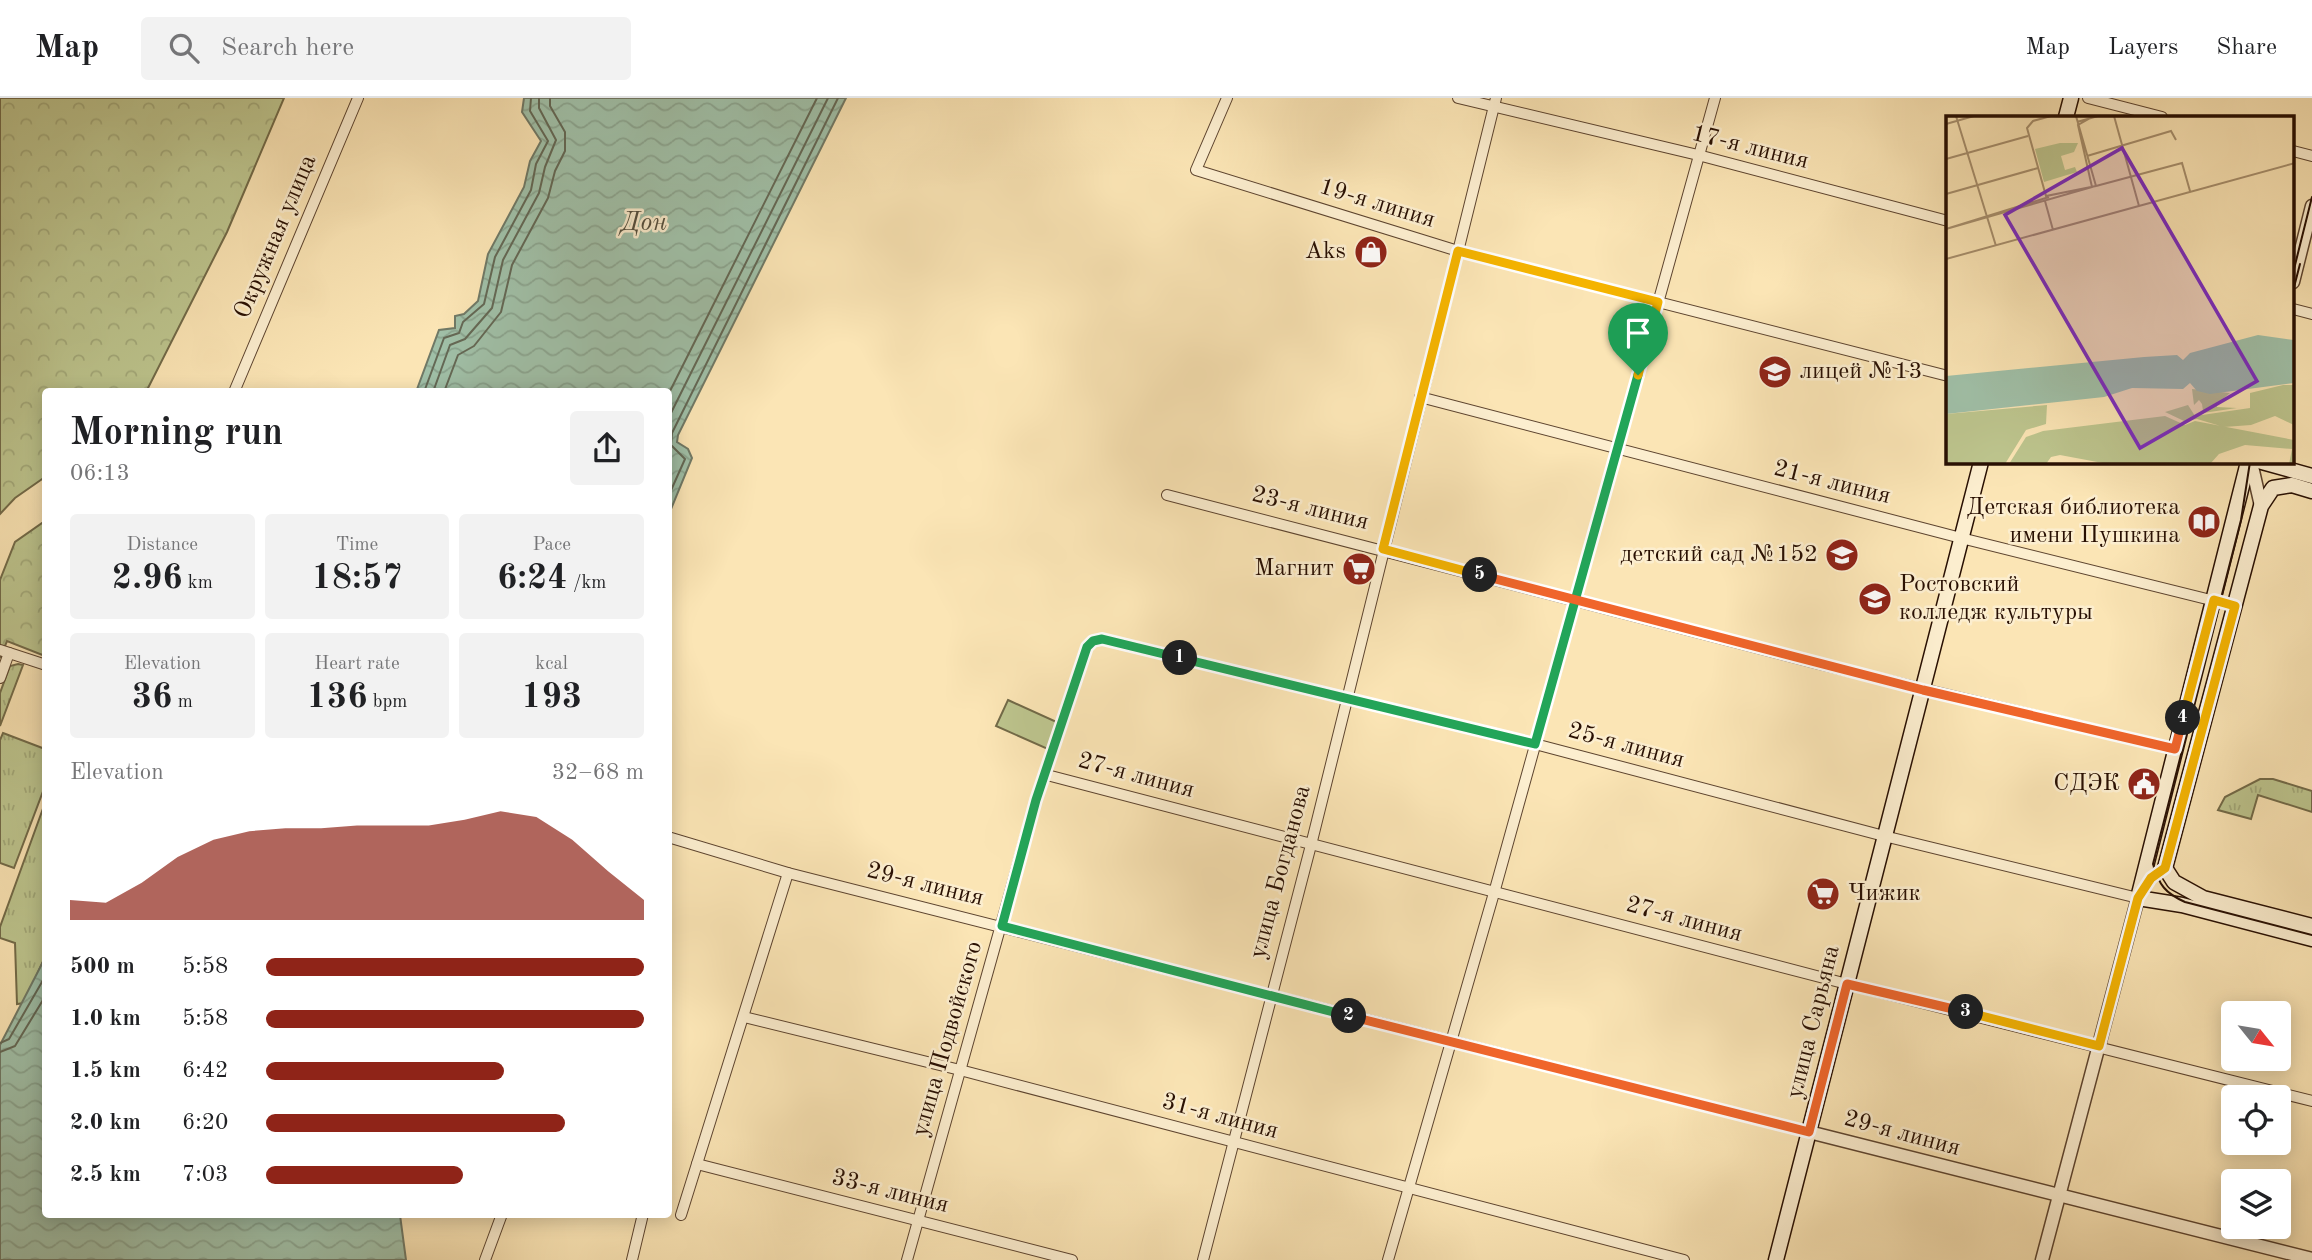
<!DOCTYPE html>
<html lang="en">
<head>
<meta charset="utf-8">
<style>
  :root { --surface:#fff; --page:#f2f2f2; --text:#202124; --muted:#757577; --line:#e0e0e0; --accent:#8f2418 }
  body { margin:0; font-family:"Old Standard TT",serif; background:var(--page); color:var(--text); height:100vh; display:flex; flex-direction:column; font-size:26px; white-space:nowrap }
  * { box-sizing:border-box; margin:0 }
  p { font-size:23px; color:var(--muted) }
  .icon { flex:none; width:38px; height:38px; fill:none; stroke:currentColor; stroke-width:2; stroke-linecap:round; stroke-linejoin:round }
  .map { position:relative; flex:1; overflow:hidden }
  .details { position:absolute; left:42px; top:290px; width:630px; height:830px; display:flex; flex-direction:column; background:var(--surface); border-radius:7px; box-shadow:0 4px 18px #0003 }
  .details>* { flex:none }
  .needle { width:46px; rotate:120deg }
  .fabs { position:absolute; left:2221px; top:903px; display:grid; gap:14px }
  .fabs a { display:grid; place-items:center; width:70px; height:70px; border-radius:7px; background:var(--surface); box-shadow:0 4px 18px #0003; font-size:35px }
  .pin { position:absolute; display:grid; place-items:center; width:60px; height:60px; color:#fff; margin:-72px -30px; border-radius:50% 50% 50% 0; rotate:-45deg; box-shadow:0 0 7px #0007 }
  .pin .icon { rotate:45deg }
  .km { position:absolute; width:35px; height:35px; margin:-18px; border-radius:50%; background:#222; color:#fff; font-size:19px; line-height:35px; text-align:center }
  .round { display:grid; place-items:center; flex:none; width:74px; height:74px; border-radius:7px; background:var(--page) }
  .headline { display:flex; align-items:center; justify-content:space-between; height:119px; padding:0 28px }
  h1 { font-size:38px; font-weight:800; line-height:52px }
  .stats { display:grid; grid-template-columns:repeat(3,1fr); gap:10px; height:119px; padding:7px 28px }
  .stats div { display:grid; align-content:center; border-radius:7px; background:var(--page); text-align:center }
  .stats b { font-size:35px; font-weight:800 }
  .stats small { font-size:19px; font-weight:400 }
  .stats p { font-size:19px }
  .chart { height:196px; padding:14px 28px }
  .chart p { display:flex; justify-content:space-between }
  .chart svg { width:100%; height:126px; margin-top:7px; fill:var(--accent); opacity:.7 }
  ul { padding:0 28px; list-style:none; font-size:23px }
  li { display:grid; grid-template-columns:112px 84px 1fr; align-items:center; height:52px }
  li i { height:18px; border-radius:9px; background:var(--accent) }
  header { display:flex; align-items:center; gap:42px; box-sizing:border-box; height:98px; padding:0 35px; background:var(--surface); border-bottom:2px solid var(--line) }
  header strong { font-size:33px }
  nav { display:flex; gap:38px; margin-inline-start:auto; font-size:24px }
  .search { width:490px; height:63px; background:var(--page); display:flex; align-items:center; gap:18px; box-sizing:border-box; padding:0 24px; border-radius:7px; color:var(--muted); font-size:26px }
  .map>svg:first-child { display:block }
  .grass { fill:url(#grass-tufts); stroke:#726a48; stroke-width:2 }
  .forest { fill:url(#forest-crowns); stroke:#726a48; stroke-width:2 }
  .garden { fill:#bdc58e; stroke:#726a48; stroke-width:2 }
  .water { fill:url(#water-waves); stroke:#707966; stroke-width:2 }
  .lines { fill:none; stroke-linecap:round; stroke-linejoin:round }
  .shore { stroke:#646855; stroke-width:2 }
  .minor-casing { stroke:#5d442f; stroke-width:12 }
  .tertiary-casing { stroke:#5d442f; stroke-width:15 }
  .secondary-casing { stroke:#280f02; stroke-width:17 }
  .minor { stroke:#fceecf; stroke-width:10 }
  .tertiary { stroke:#fceecf; stroke-width:12 }
  .secondary { stroke:#fceecf; stroke-width:14 }
  .tram { stroke:#280f02; stroke-width:2 }
  .split-1-casing { stroke:#fff; stroke-width:14 }
  .split-2-casing { stroke:#fff; stroke-width:14 }
  .split-3-casing { stroke:#fff; stroke-width:14 }
  .split-4-casing { stroke:#fff; stroke-width:14 }
  .split-5-casing { stroke:#fff; stroke-width:14 }
  .split-6-casing { stroke:#fff; stroke-width:14 }
  .split-1 { stroke:#22a559; stroke-width:9 }
  .split-2 { stroke:#22a559; stroke-width:9 }
  .split-3 { stroke:#f0652b; stroke-width:9 }
  .split-4 { stroke:#f5b400; stroke-width:9 }
  .split-5 { stroke:#f0652b; stroke-width:9 }
  .split-6 { stroke:#f5b400; stroke-width:9 }
  .labels { text-anchor:middle; dominant-baseline:central; stroke-width:5; stroke-linejoin:round; paint-order:stroke }
  .street-label { font-size:24px; fill:#280f02; stroke:#fceecf }
  .poi-label { font-size:24px; fill:#280f02; stroke:#fceecf; text-anchor:end }
  .water-label { font-size:26px; font-style:italic; fill:#524d3c; stroke:#fceecf }
  .inset-road { fill:none; stroke:#a78f6d; stroke-width:2 }
  .view { fill:#7b2cbf; fill-opacity:0.15; stroke:#7b2cbf; stroke-width:3.5 }
  .inset-edge { fill:none; stroke:#280f02; stroke-width:3.5 }
</style>
</head>
<body>
<header>
<strong>Map</strong>
<div class="search"><svg class="icon" aria-label="search" viewBox="0 0 24 24"><circle cx="10" cy="10" r="6"/><path d="M15 15l6 6"/></svg>Search here</div>
<nav><a>Map</a><a>Layers</a><a>Share</a></nav>
</header>
<div class="map">
<svg width="2312" height="1162" viewBox="0 0 2312 1162">
  <defs>
    <pattern id="grass-tufts" width="24" height="20" patternUnits="userSpaceOnUse" patternTransform="scale(1.75)"><rect width="24" height="20" fill="#bdc58e"/><path d="M3 7l-1-3M5 7V3M7 7l1-3M15 17l-1-3M17 17v-4M19 17l1-3" fill="none" stroke="#a2a879"/></pattern>
    <pattern id="forest-crowns" width="20" height="18" patternUnits="userSpaceOnUse" patternTransform="scale(1.75)"><rect width="20" height="18" fill="#bdc58e"/><path d="M2 6a3 3 0 1 1 6 0M12 15a3 3 0 1 1 6 0" fill="none" stroke="#a2a879"/></pattern>
    <pattern id="water-waves" width="16" height="10" patternUnits="userSpaceOnUse" patternTransform="scale(1.75)"><rect width="16" height="10" fill="#a0c0a8"/><path d="M0 5q4-4 8 0t8 0" fill="none" stroke="#8aa48f"/></pattern>
  </defs>
  <rect width="100%" height="100%" fill="#fbe5b5"/>
  <filter id="stains"><feTurbulence type="fractalNoise" baseFrequency=".00286" numOctaves="4"/><feColorMatrix values="0 0 0 0 .2 0 0 0 0 .09 0 0 0 0 .02 0 0 0 .5 -.17"/></filter>
  <radialGradient id="worn" r=".72"><stop offset=".6" stop-color="#630" stop-opacity="0"/><stop offset="1" stop-color="#630" stop-opacity=".3"/></radialGradient>
  <!-- grass -->
  <g class="grass">
    <path d="M18 566 23 567 0 628V595L10 568Z"/>
    <path d="M3 635 45 651V688L14 770 0 765V642Z"/>
    <path d="M2260 681H2273L2312 693V714L2258 697 2251 721 2218 712 2225 699Z"/>
    <path d="M45 705V859L24 905 17 906 15 845 0 840V829Z"/>
  </g>
  <!-- forest -->
  <g class="forest">
    <path d="M0 0H284L227 134 146 294H46L45 379 15 400 0 416Z"/>
    <path d="M45 423V558L7 543 0 560V482L15 444Z"/>
  </g>
  <!-- garden -->
  <path class="garden" d="M1008 602 1061 626 1050 652 996 628Z"/>
  <!-- water -->
  <g class="water">
    <path d="M524 0H846L678 337 677 344 688 351 692 360 669 416 668 294H416L439 232 455 230V218L464 216 478 203 488 156 524 89 530 63 541 43 522 14Z"/>
    <path d="M45 860 46 1116 400 1117 406 1162H0V947Z"/>
  </g>
  <g class="lines">
    <!-- shore -->
    <g class="shore">
      <path d="M424 294 444 240 459 235 463 224 484 206 495 159 531 92 536 66 548 43 530 13 531 0"/>
      <path d="M433 294 450 247 465 241 492 210 503 162 539 95 545 69 556 42 539 10V0"/>
      <path d="M444 294 458 257 474 248 501 214 512 167 548 100 555 73 565 53V34L550 8V0"/>
      <path d="M668 297 817 0"/>
      <path d="M668 321 828 0"/>
      <path d="M668 399 685 361 671 347 672 335 838 0"/>
      <path d="M0 945 9 941 46 877"/>
      <path d="M0 954 15 948 46 897"/>
    </g>
    <defs>
      <g id="minor">
        <path d="M1227 0 1196 72 1458 153 1948 278"/>
        <path d="M1458 0 1698 57 1948 123"/>
        <path d="M2088 0 2162 19"/>
        <path d="M2293 53 2312 58"/>
        <path d="M2293 211 2312 216"/>
        <path d="M234 294 358 0"/>
        <path d="M1420 299 1961 440 2235 508"/>
        <path d="M1167 397 1819 566 2175 651"/>
        <path d="M0 552 46 567"/>
        <path d="M0 580 9 555"/>
        <path d="M1047 677 1847 886 2312 1003"/>
        <path d="M668 739 788 775 1809 1034"/>
        <path d="M744 919 960 972 1684 1162"/>
        <path d="M697 1066 1072 1162"/>
        <path d="M681 1117 788 775"/>
        <path d="M485 1162 502 1116"/>
        <path d="M632 1162 643 1116"/>
        <path d="M907 1162 1036 702 1087 549 1093 543 1102 541 1535 646 1884 738 2138 800"/>
        <path d="M1203 1162 1311 747 1496 0"/>
        <path d="M1388 1162 1494 795 1715 0"/>
      </g>
      <g id="tertiary">
        <path d="M2293 184 2312 108"/>
        <path d="M2251 364 2261 408"/>
        <path d="M1809 1034 2312 1161"/>
        <path d="M2042 1162 2138 800"/>
      </g>
      <g id="secondary">
        <path d="M2066 19 2071 0"/>
        <path d="M2262 364 2312 378"/>
        <path d="M2165 770 2261 408 2273 390 2292 387 2312 393"/>
        <path d="M2165 770 2174 784 2203 800 2312 828"/>
        <path d="M2138 800 2248 364"/>
        <path d="M2138 800 2182 807 2312 841"/>
        <path d="M1776 1162 1981 364"/>
      </g>
    </defs>
    <!-- minor casing -->
    <use href="#minor" class="minor-casing"/>
    <!-- tertiary casing -->
    <use href="#tertiary" class="tertiary-casing"/>
    <!-- secondary casing -->
    <use href="#secondary" class="secondary-casing"/>
    <!-- minor -->
    <use href="#minor" class="minor"/>
    <!-- tertiary -->
    <use href="#tertiary" class="tertiary"/>
    <!-- secondary -->
    <use href="#secondary" class="secondary"/>
    <!-- tram -->
    <g class="tram">
      <path d="M2293 175 2312 99"/>
      <path d="M2293 193 2300 166"/>
      <path d="M2250 364 2241 422 2153 766C2159 787 2165 795 2185 804L2312 837"/>
    </g>
  </g>
  <g class="lines">
    <defs>
      <path id="split-1" d="M1180 560 1535 646 1638 277"/>
      <path id="split-2" d="M1180 560 1102 541 1093 543 1087 549 1036 702 1002 828 1349 918"/>
      <path id="split-3" d="M1349 918 1809 1034 1847 886 1966 914"/>
      <path id="split-4" d="M1966 914 2099 948 2138 800 2151 780 2165 770 2235 508 2214 502 2183 620"/>
      <path id="split-5" d="M1480 477 1923 592 2175 651 2183 620"/>
      <path id="split-6" d="M1480 477 1383 451 1458 153 1658 204 1638 277"/>
    </defs>
    <!-- split-1 casing -->
    <use href="#split-1" class="split-1-casing"/>
    <!-- split-2 casing -->
    <use href="#split-2" class="split-2-casing"/>
    <!-- split-3 casing -->
    <use href="#split-3" class="split-3-casing"/>
    <!-- split-4 casing -->
    <use href="#split-4" class="split-4-casing"/>
    <!-- split-5 casing -->
    <use href="#split-5" class="split-5-casing"/>
    <!-- split-6 casing -->
    <use href="#split-6" class="split-6-casing"/>
    <!-- split-1 -->
    <use href="#split-1" class="split-1"/>
    <!-- split-2 -->
    <use href="#split-2" class="split-2"/>
    <!-- split-3 -->
    <use href="#split-3" class="split-3"/>
    <!-- split-4 -->
    <use href="#split-4" class="split-4"/>
    <!-- split-5 -->
    <use href="#split-5" class="split-5"/>
    <!-- split-6 -->
    <use href="#split-6" class="split-6"/>
  </g>
  <!-- icons -->
  <defs>
    <symbol id="shop-disc" viewBox="-11 -11 22 22"><circle r="9.5" fill="#8f2418" stroke="#fceecf"/><path d="M-5-2.5h2.3a2.7 3.5 0 0 1 5.4 0H5L5.5 6h-11ZM-1.5-2.5h3a1.5 2.3 0 0 0-3 0Z" fill="#fff"/></symbol>
    <symbol id="school-disc" viewBox="-11 -11 22 22"><circle r="9.5" fill="#8f2418" stroke="#fceecf"/><path d="M0-5L7-2L0 1L-7-2ZM-4 1L0 2.5L4 1V4Q0 6-4 4Z" fill="#fff"/></symbol>
    <symbol id="library-disc" viewBox="-11 -11 22 22"><circle r="9.5" fill="#8f2418" stroke="#fceecf"/><path d="M-6-4Q-3-5.5-.7-3.5V5Q-3 3-6 4ZM6-4Q3-5.5 .7-3.5V5Q3 3 6 4Z" fill="#fff"/></symbol>
    <symbol id="supermarket-disc" viewBox="-11 -11 22 22"><circle r="9.5" fill="#8f2418" stroke="#fceecf"/><path d="M-6-5.5h2.5l.6 2H6L4.5 2H-2.5L-4.4-4H-6ZM-1.5 3.2a1.3 1.3 0 1 0 .1 0ZM3 3.2a1.3 1.3 0 1 0 .1 0Z" fill="#fff"/></symbol>
    <symbol id="university-disc" viewBox="-11 -11 22 22"><circle r="9.5" fill="#8f2418" stroke="#fceecf"/><path d="M0-5L7-2L0 1L-7-2ZM-4 1L0 2.5L4 1V4Q0 6-4 4Z" fill="#fff"/></symbol>
    <symbol id="civic-disc" viewBox="-11 -11 22 22"><circle r="9.5" fill="#8f2418" stroke="#fceecf"/><path d="M-.6-6.5H3V-4.5H.6V-3L4-1V1h2V6H-6V1h2V-1L-.6-3ZM-1.2 2.5V6h2.4V2.5Z" fill="#fff"/></symbol>
  </defs>
  <g fill-rule="evenodd">
    <use href="#shop-disc" x="1352" y="135" width="38" height="38"/>
    <use href="#school-disc" x="1756" y="255" width="38" height="38"/>
    <use href="#library-disc" x="2185" y="405" width="38" height="38"/>
    <use href="#school-disc" x="1823" y="438" width="38" height="38"/>
    <use href="#supermarket-disc" x="1340" y="452" width="38" height="38"/>
    <use href="#university-disc" x="1856" y="482" width="38" height="38"/>
    <use href="#civic-disc" x="2125" y="667" width="38" height="38"/>
    <use href="#supermarket-disc" x="1804" y="777" width="38" height="38"/>
  </g>
  <g class="labels">
    <!-- street labels -->
    <g class="street-label">
      <text transform="translate(1750 50) rotate(14)">17-я линия</text>
      <text transform="translate(1377 106) rotate(17)">19-я линия</text>
      <text transform="translate(276 139) rotate(-67)">Окружная улица</text>
      <text transform="translate(1832 385) rotate(14)">21-я линия</text>
      <text transform="translate(1310 411) rotate(14)">23-я линия</text>
      <text transform="translate(1626 648) rotate(15)">25-я линия</text>
      <text transform="translate(1136 678) rotate(15)">27-я линия</text>
      <text transform="translate(1281 774) rotate(-75)">улица Богданова</text>
      <text transform="translate(925 787) rotate(14)">29-я линия</text>
      <text transform="translate(1684 822) rotate(15)">27-я линия</text>
      <text transform="translate(1814 924) rotate(-76)">улица Сарьяна</text>
      <text transform="translate(948 941) rotate(-74)">улица Подвойского</text>
      <text transform="translate(1220 1019) rotate(15)">31-я линия</text>
      <text transform="translate(1902 1036) rotate(15)">29-я линия</text>
      <text transform="translate(890 1094) rotate(14)">33-я линия</text>
    </g>
    <!-- poi labels -->
    <g class="poi-label">
      <text x="1346" y="154">Aks</text>
      <text x="1800" y="274" text-anchor="start">лицей №13</text>
      <text x="2180" y="410">Детская библиотека<tspan x="2180" dy="28">имени Пушкина</tspan></text>
      <text x="1818" y="457">детский сад №152</text>
      <text x="1334" y="471">Магнит</text>
      <text x="1899" y="487" text-anchor="start">Ростовский<tspan x="1899" dy="28">колледж культуры</tspan></text>
      <text x="2120" y="686">СДЭК</text>
      <text x="1848" y="796" text-anchor="start">Чижик</text>
    </g>
    <!-- water labels -->
    <g class="water-label">
      <text x="644" y="125">Дон</text>
    </g>
  </g>
  <!-- overview -->
  <g transform="translate(1946 18)">
    <rect width="348" height="348" fill="#fbe5b5"/>
    <path d="M246 273 284 277 278 282 281 284 271 286V291L291 292 250 298 257 295 256 288 253 284 248 289Z" fill="#bdc58e"/>
    <path d="M114 27H132L128 36 115 40 119 54 129 51 131 56 98 66 89 33ZM337 269H348V309L329 300 305 309 278 311 251 303 238 305 219 296 242 289 249 300 304 292V277ZM101 289 100 308 80 314 59 348H0V298ZM219 300 239 309 249 305 348 324V348H343L346 333 299 329 273 338 264 348H162L114 339 105 341 100 348H63L80 321 97 315Z" fill="#bdc58e"/>
    <path d="M312 219 348 224V267L264 278 251 275 244 267 237 273 186 272 158 281 0 298V260L198 241 231 239 237 244 244 237Z" fill="#a0c0a8"/>
    <path class="inset-road" d="M10 0 50 130M105 0 87 5 81 12 100 80 150 70M130 0 150 70M168 0 193 90M131 6 152 0M0 8 28 0M141 40 225 15 230 24M0 43 82 20M150 70 236 47 244 75M0 78 92 52M99 85 107 114M0 113 103 81M0 113 146 71 132 9 148 0M0 143 349 47"/>
    <path class="view" d="M176 32 311 265 194 332 59 99Z"/>
    <rect width="348" height="348" class="inset-edge"/>
  </g>
  <rect width="100%" height="100%" filter="url(#stains)"/>
  <rect width="100%" height="100%" fill="url(#worn)"/>
</svg>
<div class="fabs">
<a><svg class="needle" viewBox="-14 -14 28 28"><path d="M0-13l5 13h-10z" fill="#e53935"/><path d="M0 13l5-13h-10z" fill="#757577"/></svg></a>
<a><svg class="icon" aria-label="locate" viewBox="0 0 24 24"><circle cx="12" cy="12" r="6"/><path d="M12 2v4M12 18v4M2 12h4M18 12h4"/></svg></a>
<a><svg class="icon" aria-label="layers" viewBox="0 0 24 24"><path d="M12 4l9 5-9 5-9-5zM3 14l9 5 9-5"/></svg></a>
</div>
<div class="pin" style="left:1638px;top:277px;background:#1e9e55"><svg class="icon" aria-label="arrive" viewBox="0 0 24 24"><path d="M6 21V4h12l-3 4 3 4H6"/></svg></div>
<b class="km" style="left:1180px;top:560px">1</b>
<b class="km" style="left:1349px;top:918px">2</b>
<b class="km" style="left:1966px;top:914px">3</b>
<b class="km" style="left:2183px;top:620px">4</b>
<b class="km" style="left:1480px;top:477px">5</b>
<section class="details">
<div class="headline"><div><h1>Morning run</h1><p>06:13</p></div><a class="round"><svg class="icon" aria-label="share" viewBox="0 0 24 24"><path d="M12 15V3M7 8l5-5 5 5M5 13v7h14v-7"/></svg></a></div>
<div class="stats">
<div><p>Distance</p><b>2.96<small> km</small></b></div>
<div><p>Time</p><b>18:57</b></div>
<div><p>Pace</p><b>6:24<small> /km</small></b></div>
</div>
<div class="stats">
<div><p>Elevation</p><b>36<small> m</small></b></div>
<div><p>Heart rate</p><b>136<small> bpm</small></b></div>
<div><p>kcal</p><b>193</b></div>
</div>
<div class="chart"><p><span>Elevation</span>32–68 m</p>
<svg viewBox="0 0 160 44" preserveAspectRatio="none"><path d="M0 44V37L10 38L20 31L30 22L40 16L50 13L60 12L70 12L80 11L90 11L100 11L110 9L120 6L130 8L140 16L150 27L160 37V44z"/></svg>
</div>
<ul>
<li><b>500 m</b>5:58<i style="width:100%"></i></li>
<li><b>1.0 km</b>5:58<i style="width:100%"></i></li>
<li><b>1.5 km</b>6:42<i style="width:63%"></i></li>
<li><b>2.0 km</b>6:20<i style="width:79%"></i></li>
<li><b>2.5 km</b>7:03<i style="width:52%"></i></li>
</ul>
</section>
</div>
</body>
</html>
